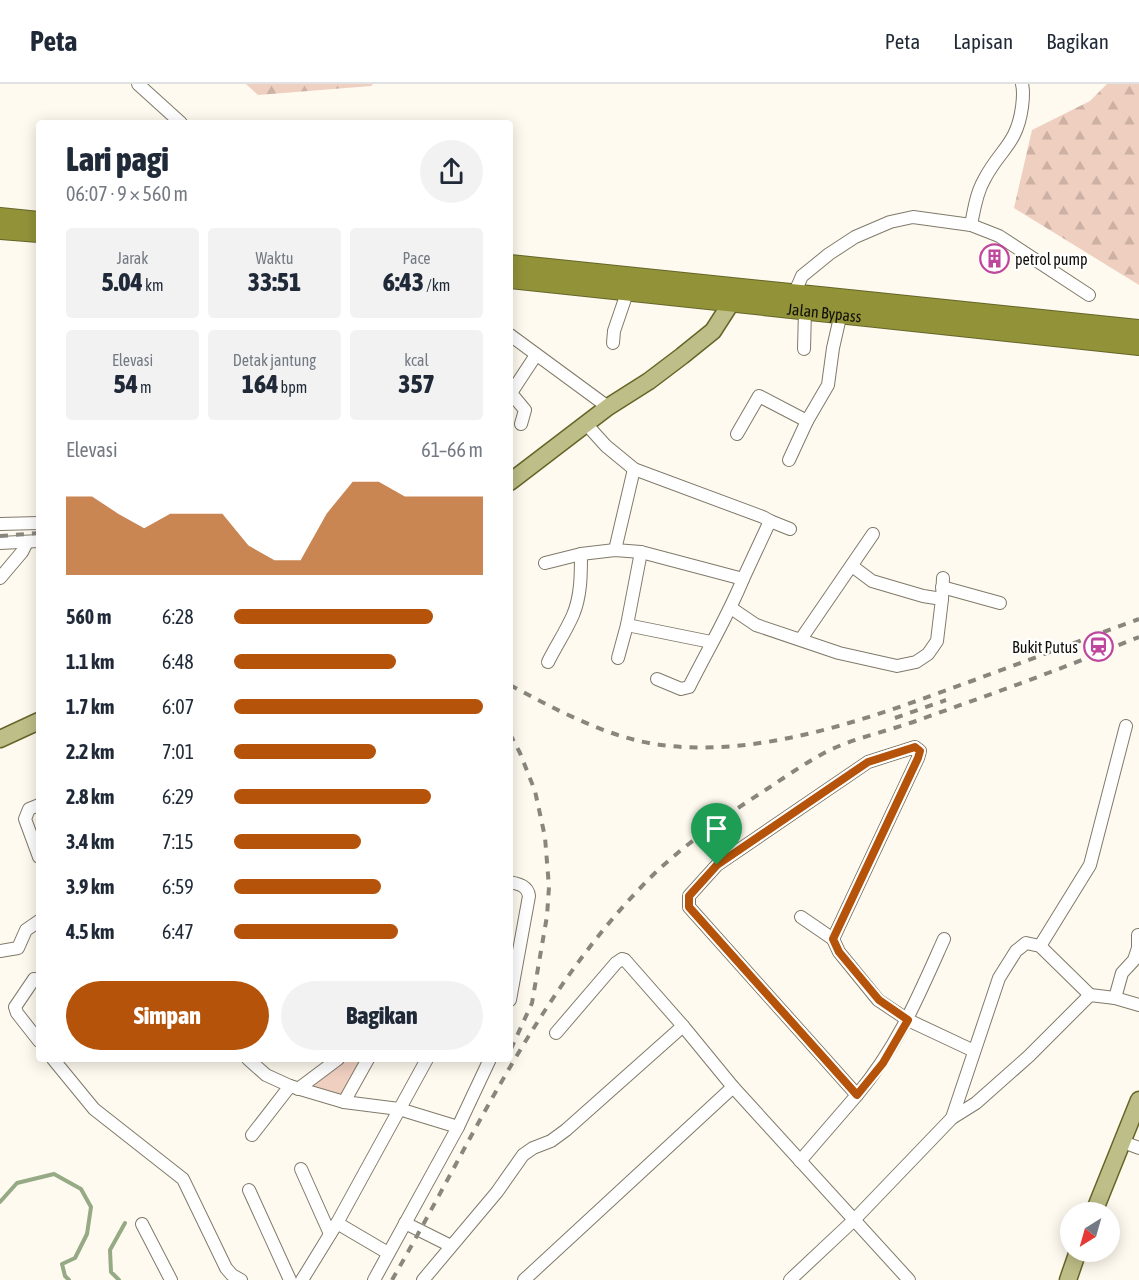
<!DOCTYPE html>
<html lang="id">
<head>
<meta charset="utf-8">
<style>
  :root { --surface:#fff; --page:#f2f2f3; --text:#1f2937; --muted:#747a83; --line:#e0e1e3; --accent:#b45309 }
  body { margin:0; font-family:"Asap Condensed",sans-serif; background:var(--page); color:var(--text); height:100vh; display:flex; flex-direction:column; font-size:22px; white-space:nowrap }
  * { box-sizing:border-box; margin:0 }
  p { font-size:20px; color:var(--muted) }
  .icon { flex:none; width:33px; height:33px; fill:none; stroke:currentColor; stroke-width:2; stroke-linecap:round; stroke-linejoin:round }
  .map { position:relative; flex:1; overflow:hidden }
  .side { position:absolute; left:36px; top:36px; width:477px; height:942px; display:flex; flex-direction:column; background:var(--surface); border-radius:6px; box-shadow:0 3px 15px #0003 }
  .side>* { flex:none }
  .needle { width:39px; rotate:217deg }
  .controls { position:absolute; left:1060px; top:1118px; display:grid; gap:12px }
  .controls a { display:grid; place-items:center; width:60px; height:60px; border-radius:50%; background:var(--surface); box-shadow:0 3px 15px #0003; font-size:30px }
  .pin { position:absolute; display:grid; place-items:center; width:51px; height:51px; color:#fff; margin:-62px -26px; border-radius:50% 50% 50% 0; rotate:-45deg; box-shadow:0 0 6px #0007 }
  .pin .icon { rotate:45deg }
  .round { display:grid; place-items:center; flex:none; width:63px; height:63px; border-radius:32px; background:var(--page) }
  .overview { display:flex; align-items:center; justify-content:space-between; height:102px; padding:0 30px }
  h1 { font-size:33px; font-weight:800; line-height:45px }
  .metrics { display:grid; grid-template-columns:repeat(3,1fr); gap:9px; height:102px; padding:6px 30px }
  .metrics div { display:grid; align-content:center; border-radius:6px; background:var(--page); text-align:center }
  .metrics b { font-size:26px; font-weight:800 }
  .metrics small { font-size:16px; font-weight:400 }
  .metrics p { font-size:16px }
  .chart { height:168px; padding:12px 30px }
  .chart p { display:flex; justify-content:space-between }
  .chart svg { width:100%; height:108px; margin-top:6px; fill:var(--accent); opacity:.7 }
  .cta { display:flex; gap:12px; margin-top:auto; padding:12px 30px }
  .cta a { flex:1; height:69px; border-radius:36px; background:var(--accent); color:#fff; font-size:24px; font-weight:800; line-height:69px; text-align:center }
  .cta a+a { background:var(--page); color:var(--text) }
  ul { padding:0 30px; list-style:none; font-size:20px }
  li { display:grid; grid-template-columns:96px 72px 1fr; align-items:center; height:45px }
  li i { height:15px; border-radius:8px; background:var(--accent) }
  header { display:flex; align-items:center; gap:36px; box-sizing:border-box; height:84px; padding:0 30px; background:var(--surface); border-bottom:2px solid var(--line) }
  header strong { font-size:28px }
  nav { display:flex; gap:33px; margin-inline-start:auto; font-size:21px }
  .map>svg:first-child { display:block }
  .forest { fill:url(#forest-firs) }
  .green { fill:#efcfc0 }
  .lines { fill:none; stroke-linecap:round; stroke-linejoin:round }
  .stream { stroke:#95aa85; stroke-width:4 }
  .minor-casing { stroke:#807a6a; stroke-width:14 }
  .major-casing { stroke:#656528; stroke-width:19 }
  .highway-casing { stroke:#656528; stroke-width:20 }
  .minor { stroke:#fff; stroke-width:12 }
  .major { stroke:#bebe88; stroke-width:16 }
  .highway { stroke:#929339; stroke-width:18 }
  .rail { stroke:#89867e; stroke-width:4; stroke-dasharray:8 8; stroke-linecap:butt }
  .route-casing { stroke:#fff; stroke-width:12 }
  .route { stroke:#b45309; stroke-width:8 }
  .labels { text-anchor:middle; dominant-baseline:central; stroke-width:4.5; stroke-linejoin:round; paint-order:stroke }
  .poi-label { font-size:16px; fill:#110f09; stroke:#fff; text-anchor:start }
  .street-label { font-size:16px; fill:#110f09; stroke:#fff }
</style>
</head>
<body>
<header>
<strong>Peta</strong>
<nav><a>Peta</a><a>Lapisan</a><a>Bagikan</a></nav>
</header>
<div class="map">
<svg width="1139" height="1196" viewBox="0 0 1139 1196">
  <defs>
    <pattern id="forest-firs" width="22" height="20" patternUnits="userSpaceOnUse" patternTransform="scale(1.5)"><rect width="22" height="20" fill="#efcfc0"/><path d="M5 1l3.5 6h-7zM16 11l3.5 6h-7z" fill="#ccb1a4"/></pattern>
  </defs>
  <rect width="100%" height="100%" fill="#fefaef"/>
  <!-- forest -->
  <g class="forest">
    <path d="M246 0H373L371 2 258 11Z"/>
    <path d="M1107 0H1139V201L1014 124 1032 46 1090 17Z"/>
  </g>
  <!-- green -->
  <path class="green" d="M341 975H364L343 1013 306 1002Z"/>
  <g class="lines">
    <!-- stream -->
    <g class="stream">
      <path d="M0 1118 17 1099 54 1090 81 1105 91 1123 87 1150 75 1174 62 1180 65 1192 69 1196"/>
      <path d="M119 1196 111 1188 110 1166 125 1139"/>
    </g>
    <defs>
      <g id="minor">
        <path d="M138 0 181 39"/>
        <path d="M971 141C974 126 976 110 984 96 999 66 1017 61 1022 23 1023 15 1024 8 1022 0"/>
        <path d="M794 210 802 192 829 170 855 153 890 138 913 133 971 141 999 152 1089 211"/>
        <path d="M510 251 608 323"/>
        <path d="M613 259 614 247 628 206"/>
        <path d="M804 265 805 226"/>
        <path d="M510 308 525 326 521 340"/>
        <path d="M511 309 536 271"/>
        <path d="M737 350 759 312 807 337"/>
        <path d="M789 376 807 337 828 301 833 264 841 229"/>
        <path d="M770 437 790 445"/>
        <path d="M0 440 39 439"/>
        <path d="M0 459 39 457"/>
        <path d="M615 466 634 385"/>
        <path d="M545 479 581 470 615 466 641 468 743 495 770 437 763 433 634 385 606 362 587 341"/>
        <path d="M852 482 872 497 923 512 942 515"/>
        <path d="M0 494 22 468 27 458"/>
        <path d="M942 503 1000 519"/>
        <path d="M731 524 756 541 839 569 897 582 916 578 928 570 937 557 942 515 943 494"/>
        <path d="M627 541 711 558"/>
        <path d="M801 555 873 450"/>
        <path d="M618 574 627 541 641 468"/>
        <path d="M548 578C556 562 566 547 573 531 581 512 581 491 581 470"/>
        <path d="M657 595 681 605 689 603C707 567 728 532 743 495"/>
        <path d="M39 721 29 725 25 735 39 773"/>
        <path d="M510 798C519 800 528 802 529 812L510 916"/>
        <path d="M801 833 833 855"/>
        <path d="M1040 862 1090 781 1126 642"/>
        <path d="M0 867 18 864 26 846 39 837"/>
        <path d="M34 895 15 923 17 929 39 957"/>
        <path d="M1115 914 1122 889 1134 876 1138 864V851"/>
        <path d="M556 949 616 879 622 875 625 876 683 942 733 1003 909 1196"/>
        <path d="M53 975 94 1025 183 1095 226 1184 232 1191 241 1196"/>
        <path d="M248 975 266 991 290 1002 344 1018 399 1025 458 1043"/>
        <path d="M298 1005 338 975"/>
        <path d="M857 1011C898 962 918 913 944 855"/>
        <path d="M344 1018 368 975"/>
        <path d="M952 1034 999 894 1016 867 1026 859 1040 862 1090 911"/>
        <path d="M252 1051 290 1002"/>
        <path d="M1123 1058 1139 1064"/>
        <path d="M800 1077 857 1011 689 823V812L717 781 868 678 915 663 920 667 918 674 833 855 839 868 878 916 908 936 974 967"/>
        <path d="M301 1085 330 1150"/>
        <path d="M249 1106 290 1196"/>
        <path d="M337 1139 388 1169"/>
        <path d="M405 1139 451 1162"/>
        <path d="M142 1140 171 1196"/>
        <path d="M302 1196 337 1139 427 975"/>
        <path d="M374 1196 458 1043 490 975"/>
        <path d="M423 1196 497 1108 523 1071 533 1064 551 1057 566 1046 683 942"/>
        <path d="M524 1196 733 1003"/>
        <path d="M790 1196 854 1136 952 1034 976 1019 1029 972 1090 911 1115 914 1139 921"/>
      </g>
      <g id="major">
        <path d="M510 398 608 323 649 297 682 272 713 247 731 219 729 207"/>
        <path d="M0 655 39 637"/>
        <path d="M1094 1128 1139 1016"/>
        <path d="M1068 1196 1078 1167"/>
      </g>
      <g id="highway">
        <path d="M0 133 39 137"/>
        <path d="M0 146 39 149"/>
        <path d="M510 180C720 200 929 225 1139 245"/>
        <path id="s1" d="M510 195 1139 262"/>
      </g>
    </defs>
    <!-- minor casing -->
    <use href="#minor" class="minor-casing"/>
    <!-- major casing -->
    <use href="#major" class="major-casing"/>
    <!-- highway casing -->
    <use href="#highway" class="highway-casing"/>
    <!-- minor -->
    <use href="#minor" class="minor"/>
    <!-- major -->
    <use href="#major" class="major"/>
    <!-- highway -->
    <use href="#highway" class="highway"/>
    <!-- rail -->
    <g class="rail">
      <path d="M0 452 39 449"/>
      <path d="M510 601C554 625 611 655 661 661 764 674 873 633 969 598 1026 577 1082 556 1139 535"/>
      <path d="M895 634 946 616"/>
      <path d="M510 650 520 669 535 707 545 753 549 803 547 832 532 919 510 967"/>
      <path d="M392 1196C473 1056 538 904 655 789 689 757 728 730 767 705 785 693 804 680 824 669 853 654 885 648 916 637 960 621 1004 606 1048 589 1078 578 1108 565 1139 553"/>
    </g>
  </g>
  <g class="lines">
    <defs>
      <path id="route" d="M915 663 920 667 918 674 833 855 839 868 879 916 908 936 883 979 857 1011 689 823V812L717 781 868 678Z"/>
    </defs>
    <!-- route casing -->
    <use href="#route" class="route-casing"/>
    <!-- route -->
    <use href="#route" class="route"/>
  </g>
  <!-- icons -->
  <defs>
    <symbol id="building-ring" viewBox="-11 -11 22 22"><circle r="9.5" fill="#fff" stroke="#bf479d" stroke-width="1.5"/><path d="M-4-6H4V6H1V3H-1V6H-4ZM-2.5-4.3h1.7v1.8h-1.7ZM.8-4.3h1.7v1.8H.8ZM-2.5-1h1.7V.8h-1.7ZM.8-1h1.7V.8H.8Z" fill="#bf479d"/></symbol>
    <symbol id="station-ring" viewBox="-11 -11 22 22"><circle r="9.5" fill="#fff" stroke="#bf479d" stroke-width="1.5"/><path d="M-3-6H3Q5-6 5-4V2Q5 4 3 4L4.5 6H3L1.5 4h-3L-3 6H-4.5L-3 4Q-5 4-5 2V-4Q-5-6-3-6ZM-3.5-4v3h7v-3ZM-3.5 1v1.5H-2V1ZM2 1v1.5H3.5V1Z" fill="#bf479d"/></symbol>
  </defs>
  <g fill-rule="evenodd">
    <use href="#building-ring" x="978" y="158" width="33" height="33"/>
    <use href="#station-ring" x="1082" y="546" width="33" height="33"/>
  </g>
  <g class="labels">
    <!-- poi labels -->
    <g class="poi-label">
      <text x="1015" y="175">petrol pump</text>
      <text x="1078" y="563" text-anchor="end">Bukit Putus</text>
    </g>
    <!-- street labels -->
    <g class="street-label">
      <text stroke="none"><textPath href="#s1" startOffset="316">Jalan Bypass</textPath></text>
    </g>
  </g>
</svg>
<div class="controls">
<a><svg class="needle" viewBox="-14 -14 28 28"><path d="M0-13l5 13h-10z" fill="#e53935"/><path d="M0 13l5-13h-10z" fill="#747a83"/></svg></a>
</div>
<div class="pin" style="left:717px;top:781px;background:#1e9e55"><svg class="icon" aria-label="arrive" viewBox="0 0 24 24"><path d="M6 21V4h12l-3 4 3 4H6"/></svg></div>
<section class="side">
<div class="overview"><div><h1>Lari pagi</h1><p>06:07 · 9 × 560 m</p></div><a class="round"><svg class="icon" aria-label="share" viewBox="0 0 24 24"><path d="M12 15V3M7 8l5-5 5 5M5 13v7h14v-7"/></svg></a></div>
<div class="metrics">
<div><p>Jarak</p><b>5.04<small> km</small></b></div>
<div><p>Waktu</p><b>33:51</b></div>
<div><p>Pace</p><b>6:43<small> /km</small></b></div>
</div>
<div class="metrics">
<div><p>Elevasi</p><b>54<small> m</small></b></div>
<div><p>Detak jantung</p><b>164<small> bpm</small></b></div>
<div><p>kcal</p><b>357</b></div>
</div>
<div class="chart"><p><span>Elevasi</span>61–66 m</p>
<svg viewBox="0 0 160 44" preserveAspectRatio="none"><path d="M0 44V12L10 12L20 19L30 25L40 19L50 19L60 19L70 32L80 38L90 38L100 19L110 6L120 6L130 12L140 12L150 12L160 12V44z"/></svg>
</div>
<ul>
<li><b>560 m</b>6:28<i style="width:80%"></i></li>
<li><b>1.1 km</b>6:48<i style="width:65%"></i></li>
<li><b>1.7 km</b>6:07<i style="width:100%"></i></li>
<li><b>2.2 km</b>7:01<i style="width:57%"></i></li>
<li><b>2.8 km</b>6:29<i style="width:79%"></i></li>
<li><b>3.4 km</b>7:15<i style="width:51%"></i></li>
<li><b>3.9 km</b>6:59<i style="width:59%"></i></li>
<li><b>4.5 km</b>6:47<i style="width:66%"></i></li>
</ul>
<div class="cta"><a>Simpan</a><a>Bagikan</a></div>
</section>
</div>
</body>
</html>
